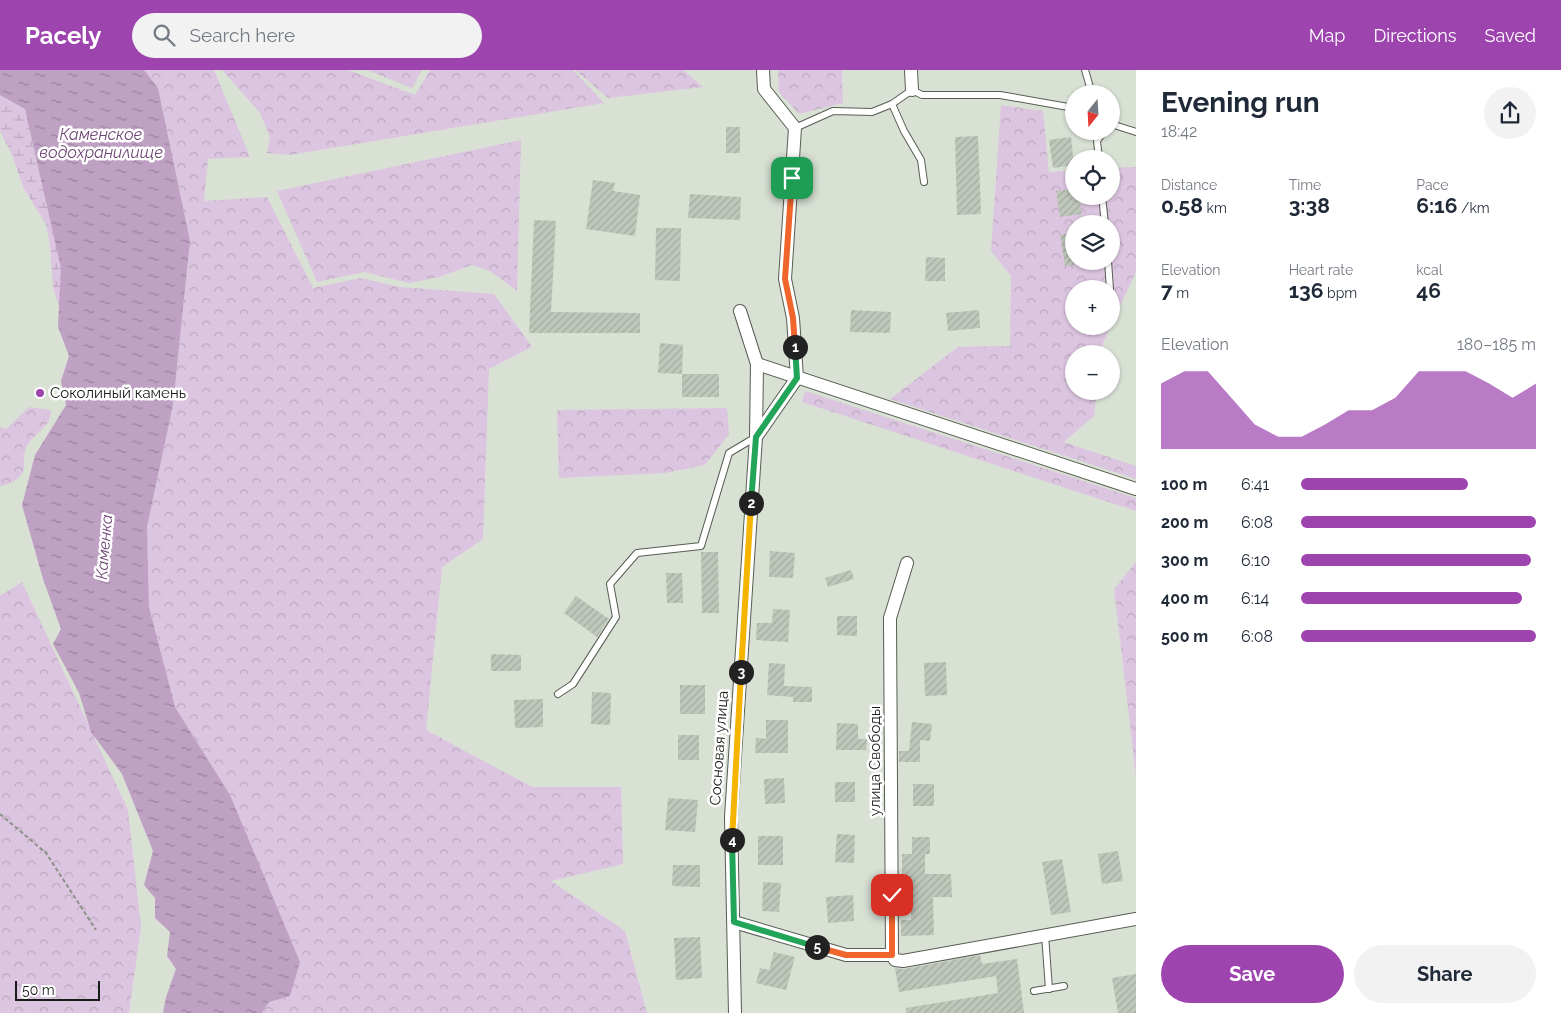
<!DOCTYPE html>
<html lang="en">
<head>
<meta charset="utf-8">
<style>
  :root { --surface:#fff; --page:#f2f2f3; --text:#1f2937; --muted:#747a83; --accent:#9e44af }
  body { margin:0; font-family:Raleway,sans-serif; background:var(--page); color:var(--text); height:100vh; display:flex; flex-direction:column; font-size:19px; white-space:nowrap }
  * { box-sizing:border-box; margin:0 }
  p { font-size:16px; color:var(--muted) }
  .icon { flex:none; width:28px; height:28px; fill:none; stroke:currentColor; stroke-width:2; stroke-linecap:round; stroke-linejoin:round }
  .map { position:relative; flex:1; overflow:hidden }
  .panel { display:flex; flex-direction:column; background:var(--surface); width:425px }
  .panel>* { flex:none }
  .needle { width:32px; rotate:198deg }
  .controls { position:absolute; left:1065px; top:15px; display:grid; gap:10px }
  .controls a { display:grid; place-items:center; width:55px; height:55px; border-radius:50%; background:var(--surface); box-shadow:0 1px 4px #0004; font-size:25px }
  .scale { position:absolute; left:15px; bottom:12px; width:85px; box-sizing:border-box; padding-left:5px; border:2px solid #191c18; border-top:0; font-size:14px; line-height:18px; white-space:nowrap; color:#191c18; -webkit-text-stroke:4px #fff; paint-order:stroke }
  .pin { position:absolute; display:grid; place-items:center; width:42px; height:42px; color:#fff; margin:-21px; border-radius:10px; box-shadow:0 2px 8px #0006 }
  .km { position:absolute; width:25px; height:25px; margin:-12px; border-radius:50%; background:#222; color:#fff; font-size:14px; line-height:25px; text-align:center }
  .round { display:grid; place-items:center; flex:none; width:52px; height:52px; border-radius:26px; background:var(--page) }
  .headline { display:flex; align-items:center; justify-content:space-between; height:85px; padding:0 25px }
  h1 { font-size:28px; font-weight:700; line-height:38px }
  .stats { display:grid; grid-template-columns:repeat(3,1fr); gap:8px; height:85px; padding:5px 25px }
  .stats div { display:grid; align-content:center }
  .stats b { font-size:21px; font-weight:700 }
  .stats small { font-size:14px; font-weight:400 }
  .stats p { font-size:14px }
  .chart { height:140px; padding:10px 25px }
  .chart p { display:flex; justify-content:space-between }
  .chart svg { width:100%; height:90px; margin-top:5px; fill:var(--accent); opacity:.7 }
  .primary-button { display:flex; gap:10px; margin-top:auto; padding:10px 25px }
  .primary-button a { flex:1; height:58px; border-radius:30px; background:var(--accent); color:#fff; font-size:20px; font-weight:700; line-height:58px; text-align:center }
  .primary-button a+a { background:var(--page); color:var(--text) }
  ul { padding:0 25px; list-style:none; font-size:16px }
  li { display:grid; grid-template-columns:80px 60px 1fr; align-items:center; height:38px }
  li i { height:12px; border-radius:6px; background:var(--accent) }
  header { display:flex; align-items:center; gap:30px; box-sizing:border-box; height:70px; padding:0 25px; background:var(--accent); color:#fff }
  header strong { font-size:24px }
  nav { display:flex; gap:28px; margin-inline-start:auto; font-size:18px }
  .search { width:350px; height:45px; background:var(--page); display:flex; align-items:center; gap:12px; box-sizing:border-box; padding:0 18px; border-radius:28px; color:var(--muted); font-size:19px }
  main { display:flex; flex:1; min-height:0 }
  .map>svg:first-child { display:block }
  .forest { fill:url(#forest-crowns); fill-rule:evenodd }
  .wetland { fill:url(#wetland-marsh) }
  .water { fill:url(#water-ripples) }
  .building { fill:url(#building-hatch) }
  .lines { fill:none; stroke-linecap:round; stroke-linejoin:round }
  .lane-casing { stroke:#565d52; stroke-width:8 }
  .street-casing { stroke:#565d52; stroke-width:14 }
  .path { stroke:#8c9289; stroke-width:2; stroke-dasharray:4 2.5; stroke-linecap:butt }
  .lane { stroke:#fff; stroke-width:6 }
  .street { stroke:#fff; stroke-width:12 }
  .split-1-casing { stroke:#fff; stroke-width:10 }
  .split-2-casing { stroke:#fff; stroke-width:10 }
  .split-3-casing { stroke:#fff; stroke-width:10 }
  .split-4-casing { stroke:#fff; stroke-width:10 }
  .split-5-casing { stroke:#fff; stroke-width:10 }
  .split-6-casing { stroke:#fff; stroke-width:10 }
  .split-1 { stroke:#f0652b; stroke-width:6 }
  .split-2 { stroke:#22a559; stroke-width:6 }
  .split-3 { stroke:#f5b400; stroke-width:6 }
  .split-4 { stroke:#f5b400; stroke-width:6 }
  .split-5 { stroke:#22a559; stroke-width:6 }
  .split-6 { stroke:#f0652b; stroke-width:6 }
  .poi-dot { fill:#9e44af; stroke:#fff; stroke-width:2 }
  .labels { text-anchor:middle; dominant-baseline:central; stroke-width:5; stroke-linejoin:round; paint-order:stroke }
  .poi-label { font-size:15px; fill:#191c18; stroke:#fff; text-anchor:start }
  .street-label { font-size:15px; fill:#191c18; stroke:#fff }
  .water-label { font-size:16px; font-style:italic; fill:#6e4675; stroke:#fff }
</style>
</head>
<body>
<header>
<strong>Pacely</strong>
<div class="search"><svg class="icon" aria-label="search" viewBox="0 0 24 24"><circle cx="10" cy="10" r="6"/><path d="M15 15l6 6"/></svg>Search here</div>
<nav><a>Map</a><a>Directions</a><a>Saved</a></nav>
</header>
<main>
<div class="map">
<svg width="1136" height="943" viewBox="0 0 1136 943">
  <defs>
    <pattern id="forest-crowns" width="20" height="18" patternUnits="userSpaceOnUse" patternTransform="scale(1.25)"><rect width="20" height="18" fill="#dcc5e0"/><path d="M2 6a3 3 0 1 1 6 0M12 15a3 3 0 1 1 6 0" fill="none" stroke="#bca9bf"/></pattern>
    <pattern id="wetland-marsh" width="20" height="14" patternUnits="userSpaceOnUse" patternTransform="scale(1.25)"><rect width="20" height="14" fill="#dcc5e0"/><path d="M1 5h8M5 5V1M11 12h8M15 12V8" fill="none" stroke="#bca9bf"/></pattern>
    <pattern id="water-ripples" width="26" height="14" patternUnits="userSpaceOnUse" patternTransform="scale(1.25)"><rect width="26" height="14" fill="#bfa1c4"/><path d="M2 4q2-2 4 0t4 0M15 11q2-2 4 0t4 0" fill="none" stroke="#9a829e"/></pattern>
    <pattern id="building-hatch" width="6" height="6" patternUnits="userSpaceOnUse" patternTransform="scale(1.25)"><rect width="6" height="6" fill="#bfc7bb"/><path d="M-1 1l2-2M0 6l6-6M5 7l2-2" fill="none" stroke="#a4aaa0"/></pattern>
  </defs>
  <rect width="100%" height="100%" fill="#d9e1d5"/>
  <!-- forest -->
  <g class="forest">
    <path d="M144 0H214L250 87 208 89 204 131 267 127 313 218 361 208 400 217 494 224 532 277 489 299 483 469 442 497 426 660 532 717H621L623 794 551 811 625 861 647 943H262L269 932 230 725 175 637 149 537 147 457 173 335 190 171 158 18Z"/>
    <path d="M222 0H348L415 25 430 0H573L604 33 290 85 267 83 270 67 260 43Z"/>
    <path d="M367 0H422L412 18Z"/>
    <path d="M575 0H683L703 17 608 28Z"/>
    <path d="M778 0H842L843 33 799 44 779 22Z"/>
    <path d="M1001 35 1043 41 1049 102 1074 100V126H1111V98L1136 97V202L1111 255V219H1074V256H1111L1102 275 1101 284H1074V321H1097L1094 346 1064 372 1136 396V409L890 329 958 277 1010 276 1011 206 991 181ZM1074 154H1111V191H1074Z"/>
    <path d="M521 70 517 221 490 201 472 195 439 207 409 213 364 202 317 212 277 121Z"/>
    <path d="M805 321 1136 428V441L802 332Z"/>
    <path d="M29 337 51 340C51 358 33 363 26 378 22 387 27 397 21 405 17 411 6 415 0 416V357L6 359Z"/>
    <path d="M727 338 729 364 705 395 665 403 559 408 557 340Z"/>
    <path d="M1136 492V706L1114 519Z"/>
    <path d="M22 512 128 740 141 857 129 943H0V526Z"/>
  </g>
  <!-- wetland -->
  <path class="wetland" d="M24 20 65 185 64 252 53 218 50 175 46 154 24 119 12 85 0 61V21Z"/>
  <!-- water -->
  <path class="water" d="M0 0H144L158 18 190 171 173 335 147 457 149 537 175 637 230 725 300 892 290 926 269 932 262 943H163L166 927 176 899 167 886 170 862 155 848V828L144 815 153 781 122 704 91 662 79 623 53 574 61 559 43 509 22 435 35 385 66 335 61 311 69 286 58 257 61 198 25 39 0 25Z"/>
  <!-- building -->
  <g class="building">
    <rect x="726" y="57" width="14" height="26"/>
    <path d="M978 66 981 144 957 145 955 67Z"/>
    <path d="M1071 67 1074 95 1053 98 1049 70Z"/>
    <path d="M593 110 615 113 613 121 640 125 635 166 586 159Z"/>
    <path d="M1074 119V126H1079L1082 144 1060 147 1056 121Z"/>
    <path d="M690 124 741 127 740 150 688 148Z"/>
    <path d="M534 150 556 151 551 242 640 243V263H529Z"/>
    <path d="M656 158H681L680 211 655 210Z"/>
    <path d="M1074 163V195L1065 196 1060 165Z"/>
    <path d="M926 187 945 188V211H925Z"/>
    <path d="M851 240 891 242 890 263 850 262Z"/>
    <path d="M979 240 980 258 948 261 946 243Z"/>
    <path d="M660 273 683 275 682 304 658 303Z"/>
    <rect x="682" y="304" width="37" height="23"/>
    <path d="M770 481 795 483 793 508 769 507Z"/>
    <path d="M701 482H718L719 543H702Z"/>
    <path d="M851 500 854 509 828 517 825 508Z"/>
    <path d="M666 503H682L683 533H667Z"/>
    <path d="M576 526 609 549 597 567 564 543Z"/>
    <path d="M773 539 790 540 788 572 756 570 757 553H772Z"/>
    <path d="M837 546H857V566L837 565Z"/>
    <path d="M491 584 521 585V601H491Z"/>
    <path d="M946 592 947 625 925 626 924 593Z"/>
    <path d="M769 593 785 594 784 616 812 617V632H793V627L767 625Z"/>
    <rect x="680" y="615" width="25" height="29"/>
    <path d="M592 622 611 623 610 655 591 654Z"/>
    <path d="M543 629V657L515 658 514 630Z"/>
    <path d="M766 650H788V683H755L756 668 766 669Z"/>
    <path d="M912 652 932 654 930 671 920 670V692H899V681H909Z"/>
    <path d="M837 653 858 654V669H867L866 680H836Z"/>
    <rect x="678" y="665" width="21" height="25"/>
    <path d="M784 708 785 733 765 734 764 709Z"/>
    <rect x="835" y="712" width="20" height="20"/>
    <rect x="913" y="714" width="21" height="22"/>
    <path d="M668 728 698 730 695 762 665 760Z"/>
    <path d="M837 764 855 765 854 793 835 792Z"/>
    <rect x="758" y="766" width="25" height="29"/>
    <path d="M912 767H930V784H925V804H951L952 827H933L934 865 901 866V850H911V828H902V784H912Z"/>
    <path d="M1118 781 1123 811 1102 814 1098 784Z"/>
    <path d="M1062 789 1071 842 1051 845 1042 792Z"/>
    <path d="M673 795H700V817L672 816Z"/>
    <path d="M763 812 781 813 779 842 762 841Z"/>
    <path d="M853 825 854 851 828 853 826 827Z"/>
    <path d="M700 867 702 908 676 910 674 868Z"/>
    <path d="M774 882 795 887 786 920 756 913 760 898 769 900Z"/>
    <path d="M980 885 982 894 1017 889 1024 943H906V938L998 923 996 906 899 922 895 898 904 899Z"/>
    <path d="M1136 904V943H1118L1112 908Z"/>
  </g>
  <g class="lines">
    <defs>
      <g id="lane">
        <path d="M1085 0 1092 24"/>
        <path d="M892 34 904 61 921 90 924 112"/>
        <path d="M1111 54 1136 62"/>
        <path d="M795 58 833 41 872 42 892 34 912 20 922 25H1000L1074 38"/>
        <path d="M1099 89 1097 71 1104 61"/>
        <path d="M1102 126 1105 154"/>
        <path d="M1108 191 1110 219"/>
        <path d="M1111 228 1112 240"/>
        <path d="M558 624 573 614 616 547 610 514 637 483 701 476 729 383 756 367"/>
        <path d="M1045 865 1049 919"/>
        <path d="M1034 921 1064 916"/>
      </g>
      <g id="street">
        <path d="M763 0 764 19 795 58 785 209 793 248 797 308"/>
        <path d="M911 0 912 20"/>
        <path d="M740 241 757 294"/>
        <path d="M756 367 757 294 1136 419"/>
        <path d="M907 493 890 548 892 885 895 890 903 891 1136 849"/>
        <path d="M734 852 846 885H892"/>
        <path d="M735 943 731 747 756 367 797 308"/>
      </g>
    </defs>
    <!-- lane casing -->
    <use href="#lane" class="lane-casing"/>
    <!-- street casing -->
    <use href="#street" class="street-casing"/>
    <!-- path -->
    <path class="path" d="M0 744 46 783 96 860"/>
    <!-- lane -->
    <use href="#lane" class="lane"/>
    <!-- street -->
    <use href="#street" class="street"/>
  </g>
  <g class="lines">
    <defs>
      <path id="split-1" d="M792 108 785 209 793 248 795 277"/>
      <path id="split-2" d="M751 433 756 367 797 308 795 277"/>
      <path id="split-3" d="M741 602 751 433"/>
      <path id="split-4" d="M732 770 741 602"/>
      <path id="split-5" d="M732 770 734 852 817 877"/>
      <path id="split-6" d="M817 877 846 885H892V825"/>
    </defs>
    <!-- split-1 casing -->
    <use href="#split-1" class="split-1-casing"/>
    <!-- split-2 casing -->
    <use href="#split-2" class="split-2-casing"/>
    <!-- split-3 casing -->
    <use href="#split-3" class="split-3-casing"/>
    <!-- split-4 casing -->
    <use href="#split-4" class="split-4-casing"/>
    <!-- split-5 casing -->
    <use href="#split-5" class="split-5-casing"/>
    <!-- split-6 casing -->
    <use href="#split-6" class="split-6-casing"/>
    <!-- split-1 -->
    <use href="#split-1" class="split-1"/>
    <!-- split-2 -->
    <use href="#split-2" class="split-2"/>
    <!-- split-3 -->
    <use href="#split-3" class="split-3"/>
    <!-- split-4 -->
    <use href="#split-4" class="split-4"/>
    <!-- split-5 -->
    <use href="#split-5" class="split-5"/>
    <!-- split-6 -->
    <use href="#split-6" class="split-6"/>
  </g>
  <!-- markers -->
  <circle class="poi-dot" cx="40" cy="323" r="5"/>
  <g class="labels">
    <!-- poi labels -->
    <g class="poi-label">
      <text x="50" y="323">Соколиный камень</text>
    </g>
    <!-- street labels -->
    <g class="street-label">
      <text transform="translate(719 678) rotate(-86)">Сосновая улица</text>
      <text transform="translate(875 691) rotate(-90)">улица Свободы</text>
    </g>
    <!-- water labels -->
    <g class="water-label">
      <text x="101" y="64">Каменское<tspan x="101" dy="18">водохранилище</tspan></text>
      <text transform="translate(104 477) rotate(-85)">Каменка</text>
    </g>
  </g>
</svg>
<div class="controls">
<a><svg class="needle" viewBox="-14 -14 28 28"><path d="M0-13l5 13h-10z" fill="#e53935"/><path d="M0 13l5-13h-10z" fill="#747a83"/></svg></a>
<a><svg class="icon" aria-label="locate" viewBox="0 0 24 24"><circle cx="12" cy="12" r="6"/><path d="M12 2v4M12 18v4M2 12h4M18 12h4"/></svg></a>
<a><svg class="icon" aria-label="layers" viewBox="0 0 24 24"><path d="M12 4l9 5-9 5-9-5zM3 14l9 5 9-5"/></svg></a>
<a>+</a>
<a>−</a>
</div>
<div class="scale">50 m</div>
<div class="pin" style="left:792px;top:108px;background:#1e9e55"><svg class="icon" aria-label="arrive" viewBox="0 0 24 24"><path d="M6 21V4h12l-3 4 3 4H6"/></svg></div>
<div class="pin" style="left:892px;top:825px;background:#d93025"><svg class="icon" aria-label="check" viewBox="0 0 24 24"><path d="M5 12l5 5 9-10"/></svg></div>
<b class="km" style="left:795px;top:277px">1</b>
<b class="km" style="left:751px;top:433px">2</b>
<b class="km" style="left:741px;top:602px">3</b>
<b class="km" style="left:732px;top:770px">4</b>
<b class="km" style="left:817px;top:877px">5</b>
</div>
<section class="panel">
<div class="headline"><div><h1>Evening run</h1><p>18:42</p></div><a class="round"><svg class="icon" aria-label="share" viewBox="0 0 24 24"><path d="M12 15V3M7 8l5-5 5 5M5 13v7h14v-7"/></svg></a></div>
<div class="stats">
<div><p>Distance</p><b>0.58<small> km</small></b></div>
<div><p>Time</p><b>3:38</b></div>
<div><p>Pace</p><b>6:16<small> /km</small></b></div>
</div>
<div class="stats">
<div><p>Elevation</p><b>7<small> m</small></b></div>
<div><p>Heart rate</p><b>136<small> bpm</small></b></div>
<div><p>kcal</p><b>46</b></div>
</div>
<div class="chart"><p><span>Elevation</span>180–185 m</p>
<svg viewBox="0 0 160 44" preserveAspectRatio="none"><path d="M0 44V12L10 6L20 6L30 19L40 32L50 38L60 38L70 32L80 25L90 25L100 19L110 6L120 6L130 6L140 12L150 19L160 12V44z"/></svg>
</div>
<ul>
<li><b>100 m</b>6:41<i style="width:71%"></i></li>
<li><b>200 m</b>6:08<i style="width:100%"></i></li>
<li><b>300 m</b>6:10<i style="width:98%"></i></li>
<li><b>400 m</b>6:14<i style="width:94%"></i></li>
<li><b>500 m</b>6:08<i style="width:100%"></i></li>
</ul>
<div class="primary-button"><a>Save</a><a>Share</a></div>
</section>
</main>
</body>
</html>
